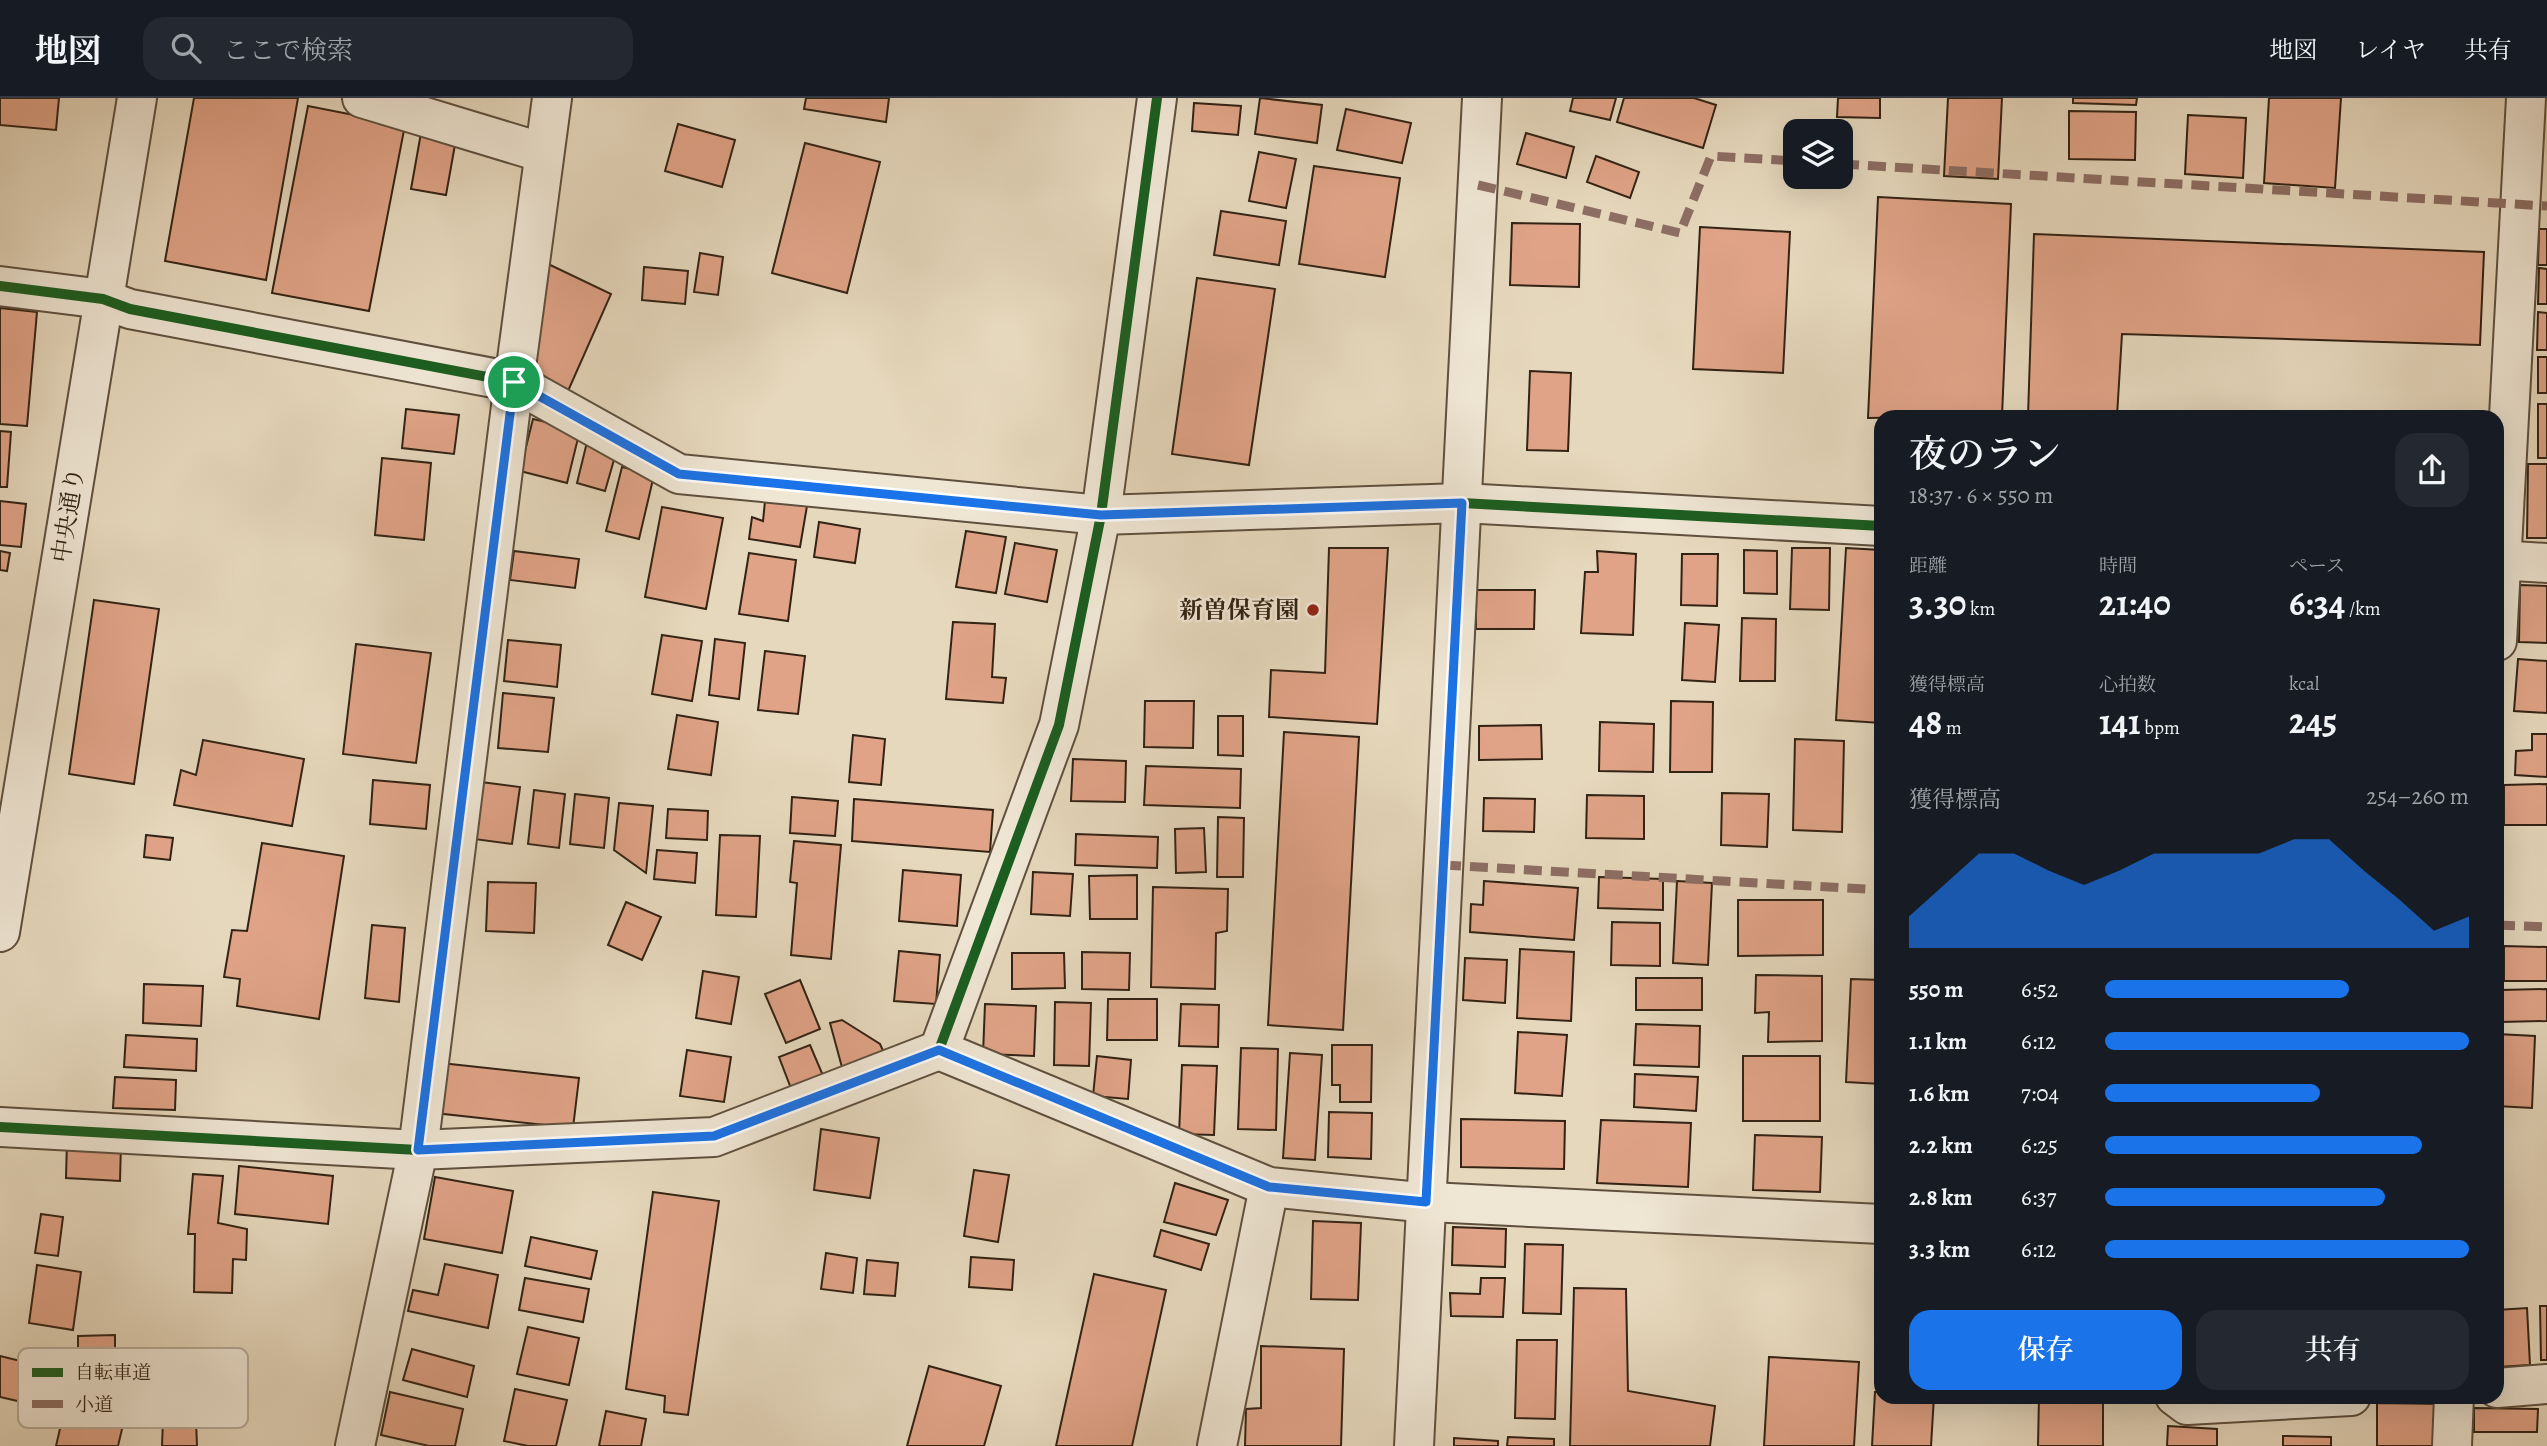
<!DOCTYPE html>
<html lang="ja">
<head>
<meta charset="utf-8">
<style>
  :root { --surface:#171b24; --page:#242831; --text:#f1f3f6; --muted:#9ea1a6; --line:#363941; --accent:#1a73e8 }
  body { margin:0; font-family:Alegreya,"Noto Serif JP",serif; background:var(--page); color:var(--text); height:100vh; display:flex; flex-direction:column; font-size:26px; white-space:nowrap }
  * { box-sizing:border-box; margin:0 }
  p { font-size:23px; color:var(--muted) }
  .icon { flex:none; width:38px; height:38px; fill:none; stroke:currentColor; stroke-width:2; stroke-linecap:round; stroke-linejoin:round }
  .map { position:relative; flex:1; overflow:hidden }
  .panel { position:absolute; left:1874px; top:312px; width:630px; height:994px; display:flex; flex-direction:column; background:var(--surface); border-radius:21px; box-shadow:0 7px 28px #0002 }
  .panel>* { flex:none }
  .buttons { position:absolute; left:1783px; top:21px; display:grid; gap:14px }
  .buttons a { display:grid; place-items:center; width:70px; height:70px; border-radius:14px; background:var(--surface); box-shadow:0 7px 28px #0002; font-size:35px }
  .pin { position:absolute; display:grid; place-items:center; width:60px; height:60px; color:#fff; margin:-30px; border:4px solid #fff; border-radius:50%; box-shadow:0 2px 7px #0007 }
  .round { display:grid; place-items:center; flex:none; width:74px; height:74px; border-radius:21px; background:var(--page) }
  .headline { display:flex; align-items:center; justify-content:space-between; height:119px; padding:0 35px }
  h1 { font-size:38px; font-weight:600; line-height:52px }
  .metrics { display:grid; grid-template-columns:repeat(3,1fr); gap:10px; height:119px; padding:7px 35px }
  .metrics div { display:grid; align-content:center }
  .metrics b { font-size:35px; font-weight:600 }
  .metrics small { font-size:19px; font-weight:400 }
  .metrics p { font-size:19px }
  .chart { height:196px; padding:14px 35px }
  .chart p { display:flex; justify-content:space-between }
  .chart svg { width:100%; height:126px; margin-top:7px; fill:var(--accent); opacity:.7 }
  .cta { display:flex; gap:14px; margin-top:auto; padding:14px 35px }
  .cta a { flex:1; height:80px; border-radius:21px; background:var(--accent); color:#fff; font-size:28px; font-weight:600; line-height:80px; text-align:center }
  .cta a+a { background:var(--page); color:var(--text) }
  ul { padding:0 35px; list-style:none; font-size:23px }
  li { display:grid; grid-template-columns:112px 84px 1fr; align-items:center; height:52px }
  li i { height:18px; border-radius:9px; background:var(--accent) }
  header { display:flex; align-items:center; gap:42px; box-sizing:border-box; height:98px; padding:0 35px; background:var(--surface); border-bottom:2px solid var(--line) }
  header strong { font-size:33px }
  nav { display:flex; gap:38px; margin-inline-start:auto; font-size:24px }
  .search { width:490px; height:63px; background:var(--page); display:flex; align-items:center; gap:18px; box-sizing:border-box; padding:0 24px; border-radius:21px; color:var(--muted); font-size:26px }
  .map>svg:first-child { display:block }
  .building { fill:#e0a387; stroke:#322314; stroke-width:2 }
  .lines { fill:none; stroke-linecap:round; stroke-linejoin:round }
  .minor-casing { stroke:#5f503e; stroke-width:42 }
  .minor { stroke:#efe6d4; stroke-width:38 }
  .quiet { stroke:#8d6e63; stroke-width:9; stroke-dasharray:18 9; stroke-linecap:butt }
  .cycleway-casing { stroke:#efe6d4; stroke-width:15 }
  .cycleway { stroke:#1b5e20; stroke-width:10 }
  .route-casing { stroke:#fff; stroke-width:14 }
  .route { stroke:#1a73e8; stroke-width:9 }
  .poi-dot { fill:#8f2418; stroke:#efe6d4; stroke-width:2.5 }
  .labels { text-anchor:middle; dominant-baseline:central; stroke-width:5; stroke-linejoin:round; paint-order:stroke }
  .street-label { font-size:24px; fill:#322314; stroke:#efe6d4 }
  .poi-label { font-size:24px; font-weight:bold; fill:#322314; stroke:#efe6d4; text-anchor:end }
  .key { fill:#efe6d4; stroke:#b6ac9a; stroke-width:2 }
  .key-label { font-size:19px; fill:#322314 }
</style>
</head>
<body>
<header>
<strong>地図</strong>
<div class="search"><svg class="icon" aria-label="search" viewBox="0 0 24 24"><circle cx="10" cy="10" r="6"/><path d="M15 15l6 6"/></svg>ここで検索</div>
<nav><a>地図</a><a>レイヤ</a><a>共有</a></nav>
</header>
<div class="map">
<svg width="2547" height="1348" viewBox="0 0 2547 1348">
  <rect width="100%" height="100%" fill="#e6d8bd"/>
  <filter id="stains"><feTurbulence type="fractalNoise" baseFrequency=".00286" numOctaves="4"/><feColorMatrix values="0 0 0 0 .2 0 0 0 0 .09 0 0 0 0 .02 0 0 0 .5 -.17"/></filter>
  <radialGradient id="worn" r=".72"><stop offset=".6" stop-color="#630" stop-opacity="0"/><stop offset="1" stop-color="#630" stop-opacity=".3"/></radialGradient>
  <!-- building -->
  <g class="building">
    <path d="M0 0H59L56 32 0 27Z"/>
    <path d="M194 0H298L266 182 165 163Z"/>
    <path d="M806 0H889L886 24 804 11Z"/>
    <path d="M1260 0 1322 7 1317 45 1255 36Z"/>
    <path d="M1573 0H1616L1610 22 1570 13Z"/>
    <path d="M1624 0H1694L1716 7 1703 50 1617 24Z"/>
    <path d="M1838 0H1880V20L1837 19Z"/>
    <path d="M1948 0H2002L1998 81 1944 78Z"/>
    <path d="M2073 0H2137L2136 7 2073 5Z"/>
    <path d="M2269 0H2341L2335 90 2264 85Z"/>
    <path d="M1194 5 1241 8 1238 37 1192 33Z"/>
    <path d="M308 8 405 27 369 213 272 195Z"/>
    <path d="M1346 11 1411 25 1402 65 1337 52Z"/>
    <path d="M2069 13 2136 14 2135 62 2069 61Z"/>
    <path d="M2188 17 2246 20 2243 80 2185 76Z"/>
    <path d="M678 26 735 42 722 89 665 73Z"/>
    <path d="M421 35 456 41 446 97 411 91Z"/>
    <path d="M1526 35 1574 49 1566 80 1517 66Z"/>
    <path d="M805 45 880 64 847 195 772 175Z"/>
    <path d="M1259 54 1296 61 1286 110 1249 103Z"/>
    <path d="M1596 58 1639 74 1630 100 1587 84Z"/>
    <path d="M1314 68 1400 80 1385 179 1299 166Z"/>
    <path d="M1878 99 2011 106 2002 318 1868 320Z"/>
    <path d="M1221 113 1286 123 1279 167 1214 157Z"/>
    <path d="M1512 125 1580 126 1579 189 1510 187Z"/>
    <path d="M1700 129 1790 134 1783 275 1693 271Z"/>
    <path d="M2539 131H2547V167H2538Z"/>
    <path d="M2034 136 2484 154 2480 247 2122 236 2117 318H2028Z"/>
    <path d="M700 155 723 159 718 197 694 194Z"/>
    <path d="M544 164 611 196 568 293 530 272Z"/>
    <path d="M644 169 688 173 685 206 642 202Z"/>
    <path d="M2539 170 2547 171V206H2538Z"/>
    <path d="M1197 180 1275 191 1249 367 1172 356Z"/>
    <path d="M0 210 37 214 27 328 0 326Z"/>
    <path d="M2538 214 2547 215V252H2537Z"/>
    <rect x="2538" y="259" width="9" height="36"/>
    <path d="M1530 273 1571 275 1568 353 1527 352Z"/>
    <rect x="2538" y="306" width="9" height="54"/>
    <path d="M406 311 459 317 454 356 402 350Z"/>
    <path d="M533 321 580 332 567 385 520 373Z"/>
    <path d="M0 333 11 334 7 389H0Z"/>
    <path d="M588 340 618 348 605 393 577 385Z"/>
    <path d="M382 360 431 365 424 442 375 437Z"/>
    <path d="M2528 366H2547V440H2527Z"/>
    <path d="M622 369 654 377 639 441 606 433Z"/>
    <path d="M0 403 26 406 21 449 0 447Z"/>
    <path d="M765 403 807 408 800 449 749 441 752 419 763 423Z"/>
    <path d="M662 409 723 420 706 511 645 499Z"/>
    <path d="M819 424 860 431 855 465 814 459Z"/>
    <path d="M966 433 1006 439 996 495 956 489Z"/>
    <path d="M1015 445 1057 452 1047 504 1005 496Z"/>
    <path d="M1329 450H1388L1377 626 1269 619 1271 572 1325 575Z"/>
    <path d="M1792 450H1830L1829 512 1790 511Z"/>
    <path d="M1846 450 1881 452V625L1836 622Z"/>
    <path d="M1744 452 1777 453V496L1744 495Z"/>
    <path d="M0 453 10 455 7 473 0 472Z"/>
    <path d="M514 453 579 461 575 490 510 482Z"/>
    <path d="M1597 453 1636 456 1633 537 1581 535 1585 474H1598Z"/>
    <path d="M749 455 796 462 788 523 739 516Z"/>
    <path d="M1682 456H1718L1717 508 1681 507Z"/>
    <path d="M2520 487 2547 488V545L2519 544Z"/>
    <path d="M1476 492H1535L1534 531H1476Z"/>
    <path d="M94 502 159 511 134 686 69 676Z"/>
    <path d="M1742 520 1776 521 1775 583H1740Z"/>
    <path d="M953 524 995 526 992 579 1006 580 1003 605 946 601Z"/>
    <path d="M1685 525 1719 527 1715 584 1682 582Z"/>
    <path d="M662 537 702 543 692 603 652 596Z"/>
    <path d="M715 541 745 545 739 601 709 597Z"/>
    <path d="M508 542 561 547 557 589 504 583Z"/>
    <path d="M356 546 431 555 416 665 343 656Z"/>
    <path d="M765 553 805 558 798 616 758 612Z"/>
    <path d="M2518 561 2547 563V615L2514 613Z"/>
    <path d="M503 595 554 600 548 654 498 650Z"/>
    <path d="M1145 603H1194L1193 650 1144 649Z"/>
    <path d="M1671 603 1713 604 1712 674H1670Z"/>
    <path d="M677 617 718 624 711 677 668 671Z"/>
    <path d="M1218 618H1243V658L1218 657Z"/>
    <path d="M1600 624 1654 626 1653 674 1599 673Z"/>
    <path d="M1541 627 1542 661 1479 662V628Z"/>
    <path d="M1284 634 1359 639 1343 932 1268 927Z"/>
    <path d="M2532 636H2547V679L2515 677 2516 653 2532 652Z"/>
    <path d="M853 637 885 641 881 687 849 684Z"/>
    <path d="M1795 641 1844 643 1842 734 1793 732Z"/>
    <path d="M203 642 304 661 292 728 174 707 181 672 196 677Z"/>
    <path d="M1073 661 1126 663 1125 704 1071 703Z"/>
    <path d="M1146 668 1241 671 1240 710 1144 707Z"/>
    <path d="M373 682 430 687 426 731 370 726Z"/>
    <path d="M481 684 520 689 512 746 474 741Z"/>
    <path d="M2547 686V727H2504V687Z"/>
    <path d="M534 692 565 696 559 750 528 746Z"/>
    <path d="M1722 695 1769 696 1767 749 1721 747Z"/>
    <path d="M575 696 609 700 604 750 570 746Z"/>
    <path d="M1587 697 1644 698V741L1586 740Z"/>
    <path d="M792 699 838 703 835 738 790 735Z"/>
    <path d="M1484 700 1535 701 1534 734 1483 733Z"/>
    <path d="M854 701 993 712 990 754 852 743Z"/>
    <path d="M619 705 653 708 646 775 614 752Z"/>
    <path d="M668 711 708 713 707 742 666 740Z"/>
    <path d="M1218 719 1244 720 1243 779H1217Z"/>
    <path d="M1204 730 1206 774 1176 775 1175 731Z"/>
    <path d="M1076 736 1158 739 1157 770 1075 767Z"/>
    <path d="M146 737 173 740 170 762 144 759Z"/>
    <path d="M720 737 760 738 756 819 716 817Z"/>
    <path d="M794 743 841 747 831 861 791 857 797 785 790 784Z"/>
    <path d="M262 745 344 758 319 921 237 908 240 881 224 879 232 832 247 833Z"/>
    <path d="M657 752 697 755 695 785 654 781Z"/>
    <path d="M903 772 961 777 957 828 899 823Z"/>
    <path d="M1033 774 1073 776 1070 818 1031 816Z"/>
    <path d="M1137 777V821H1090L1089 778Z"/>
    <path d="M1599 779 1663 781V812L1598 810Z"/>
    <path d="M1484 783 1578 790 1574 842 1470 834 1471 806 1483 807Z"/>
    <path d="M1677 783 1712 785 1708 867 1673 865Z"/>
    <path d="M488 784 536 785 534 835 486 833Z"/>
    <path d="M1153 789 1228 791 1227 833 1216 835 1215 891 1151 889Z"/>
    <path d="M1738 802H1823V857L1738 858Z"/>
    <path d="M626 804 661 819 642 862 608 847Z"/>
    <path d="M1612 824 1660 825V868L1611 867Z"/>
    <path d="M372 827 405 830 399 904 365 900Z"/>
    <path d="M2504 848 2547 849V883H2504Z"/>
    <path d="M1520 851 1574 854 1571 923 1517 920Z"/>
    <path d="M899 853 940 857 936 906 894 903Z"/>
    <path d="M1082 854 1130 855 1129 892 1082 891Z"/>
    <path d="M1012 855H1064L1065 890 1012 891Z"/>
    <path d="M1465 860 1507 862 1505 905 1463 902Z"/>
    <path d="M703 873 739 879 731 926 696 920Z"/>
    <path d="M1756 877 1822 878V943L1768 944 1769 914 1755 915Z"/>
    <rect x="1636" y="880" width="66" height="32"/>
    <path d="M1851 881 1881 882V986L1846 984Z"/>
    <path d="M800 882 820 931 786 945 765 896Z"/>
    <path d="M144 886 203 888 201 928 143 925Z"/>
    <path d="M2547 891V923L2500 924V892Z"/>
    <path d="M1108 901H1157V942H1107Z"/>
    <path d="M1055 904 1091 905 1089 968 1054 967Z"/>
    <path d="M985 906 1036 908 1034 958 983 956Z"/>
    <path d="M1181 906 1219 907 1218 949 1179 948Z"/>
    <path d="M842 922 880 946 885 957 843 973 830 925Z"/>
    <path d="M1636 926 1700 928 1699 969 1634 967Z"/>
    <path d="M1518 934 1567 937 1562 998 1515 995Z"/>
    <path d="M2497 936 2535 938 2532 1010 2497 1008Z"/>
    <path d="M126 937 197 941 196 973 124 969Z"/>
    <path d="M810 947 824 980 792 993 779 959Z"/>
    <path d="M1332 947H1372L1371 1004H1340V987H1332Z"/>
    <path d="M1241 950 1278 951 1276 1032 1238 1031Z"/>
    <path d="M687 952 731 959 724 1004 680 998Z"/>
    <path d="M1290 955 1322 957 1315 1062 1283 1060Z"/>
    <path d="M1097 958 1131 962 1128 1001 1093 998Z"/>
    <rect x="1743" y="958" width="77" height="65"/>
    <path d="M441 965 579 980 573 1030 435 1015Z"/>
    <path d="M1182 967 1217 968 1214 1037 1179 1036Z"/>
    <path d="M1635 976 1698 979 1696 1013 1634 1009Z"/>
    <path d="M115 979 176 982 175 1012 113 1010Z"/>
    <path d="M1329 1014 1372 1015 1371 1061 1328 1059Z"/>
    <path d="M1461 1021 1565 1023 1564 1071 1461 1069Z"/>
    <path d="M1601 1022 1691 1025 1688 1089 1597 1085Z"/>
    <path d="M821 1031 879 1040 870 1100 814 1092Z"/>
    <path d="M1755 1037 1822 1039 1820 1094 1753 1092Z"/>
    <path d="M67 1042 121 1045 120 1083 66 1080Z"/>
    <path d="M239 1068 333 1078 328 1126 235 1116Z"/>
    <path d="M974 1072 1009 1077 998 1144 964 1138Z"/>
    <path d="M193 1076 223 1078 218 1125 247 1131 246 1162 233 1161 232 1195 194 1194 195 1136H188Z"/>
    <path d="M435 1079 513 1093 502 1155 424 1141Z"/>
    <path d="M1175 1085 1228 1102 1216 1137 1164 1124Z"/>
    <path d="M653 1094 719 1103 688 1317 664 1314 665 1298 626 1291Z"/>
    <path d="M41 1116 63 1119 58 1158 35 1155Z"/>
    <path d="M1313 1123 1361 1125 1358 1202 1311 1201Z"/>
    <path d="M1453 1129 1506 1131 1505 1169 1452 1167Z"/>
    <path d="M1161 1132 1209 1146 1201 1172 1154 1158Z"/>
    <path d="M531 1139 597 1153 591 1181 525 1168Z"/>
    <path d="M1525 1146 1563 1147 1561 1216 1523 1215Z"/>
    <path d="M826 1155 857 1160 853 1195 821 1191Z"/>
    <path d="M971 1159 1014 1162 1012 1192 969 1189Z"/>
    <path d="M867 1162 898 1165 895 1198 864 1196Z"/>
    <path d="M445 1166 498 1177 488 1230 408 1213 413 1192 438 1197Z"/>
    <path d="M37 1167 81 1174 73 1232 29 1225Z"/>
    <path d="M1880 1167H1881V1280L1876 1279Z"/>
    <path d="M1094 1176 1166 1192 1132 1348H1056Z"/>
    <path d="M525 1180 589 1191 583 1224 519 1212Z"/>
    <path d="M1481 1180H1505L1503 1219 1451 1218 1450 1195 1480 1196Z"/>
    <path d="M1574 1190 1626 1191 1628 1293 1715 1308 1710 1348H1570Z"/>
    <path d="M2540 1208H2547V1262H2541Z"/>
    <path d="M2527 1210 2530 1267 2497 1269V1212Z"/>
    <path d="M528 1229 579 1240 569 1287 517 1276Z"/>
    <path d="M115 1237V1269H78V1238Z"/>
    <path d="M1517 1242H1557L1555 1321 1515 1320Z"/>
    <path d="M1261 1248 1344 1251 1341 1348H1245L1246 1311 1261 1310Z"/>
    <path d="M412 1251 474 1268 467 1299 403 1282Z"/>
    <path d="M0 1258 57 1272 48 1310 0 1299Z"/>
    <path d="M1769 1259 1859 1264 1854 1348H1764Z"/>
    <path d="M929 1268 1001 1288 984 1348H907Z"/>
    <path d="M71 1283 130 1297 118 1348H56Z"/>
    <path d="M515 1291 567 1302 556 1348H528L504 1343Z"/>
    <path d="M390 1294 463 1311 455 1348H429L381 1337Z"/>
    <path d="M1875 1294H1881V1298H1934L1931 1348H1872Z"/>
    <path d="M2039 1298H2103V1348H2038Z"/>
    <path d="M2377 1305 2442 1306V1348H2377Z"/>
    <path d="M2474 1310 2538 1311 2537 1334H2474Z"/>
    <path d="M606 1313 646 1321 641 1348H599Z"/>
    <path d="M163 1321H196L197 1348H162Z"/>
    <path d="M2168 1328 2217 1331V1348H2167Z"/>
    <path d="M2283 1338 2331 1339V1348H2283Z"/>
    <path d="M1508 1339 1554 1341V1348H1507Z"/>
    <path d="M1454 1340 1498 1343V1348H1454Z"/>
  </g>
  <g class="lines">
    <defs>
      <g id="minor">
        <path d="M362 0 544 55"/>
        <path d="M0 188 103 201 130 211 514 284 679 376 1101 417 1462 405 1881 428"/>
        <path d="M2497 462 2547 465"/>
        <path d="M2497 543 2526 0"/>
        <path d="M0 834 137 0"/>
        <path d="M939 952 1269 1089 1409 1103 1881 1126"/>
        <path d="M0 1029 418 1052 714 1039 939 952 1059 627 1101 417 1157 0"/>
        <path d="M2497 1290 2547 1286"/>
        <path d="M2175 1298 2187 1307 2351 1298"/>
        <path d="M355 1348 418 1052 514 284 552 0"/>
        <path d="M1217 1348 1269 1089"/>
        <path d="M1414 1348 1482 0"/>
        <path d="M2452 1348 2454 1298"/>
      </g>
    </defs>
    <!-- minor casing -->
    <use href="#minor" class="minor-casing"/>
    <!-- minor -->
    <use href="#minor" class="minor"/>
    <!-- quiet -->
    <g class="quiet">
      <path d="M1841 66 2547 108"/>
      <path d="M1478 87 1680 135 1711 58 1796 63"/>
      <path d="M1443 767 1881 792"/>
      <path d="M2497 827 2547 829"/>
    </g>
    <defs>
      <g id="cycleway">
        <path d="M0 188 103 201 130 211 514 284 679 376 1101 417 1462 405 1881 428"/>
        <path d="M0 1029 418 1052 714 1039 939 952 1059 627 1101 417 1157 0"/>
      </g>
    </defs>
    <!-- cycleway casing -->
    <use href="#cycleway" class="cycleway-casing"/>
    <!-- cycleway -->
    <use href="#cycleway" class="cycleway"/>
  </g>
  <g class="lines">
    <defs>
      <path id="route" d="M514 284 679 376 1101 417 1462 405 1426 1104 1269 1089 939 952 714 1038 418 1052Z"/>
    </defs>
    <!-- route casing -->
    <use href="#route" class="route-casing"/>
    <!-- route -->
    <use href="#route" class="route"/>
  </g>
  <!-- markers -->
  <circle class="poi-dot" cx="1313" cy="512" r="7"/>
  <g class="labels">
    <!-- street labels -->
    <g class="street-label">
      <text transform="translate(68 417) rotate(-81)">中央通り</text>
    </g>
    <!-- poi labels -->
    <g class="poi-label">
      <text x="1299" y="512">新曽保育園</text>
    </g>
  </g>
  <!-- legend -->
  <rect x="18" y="1250" width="230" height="80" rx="10" class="key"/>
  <rect x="32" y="1270" width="31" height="9" fill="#1b5e20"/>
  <rect x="32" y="1302" width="31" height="8" fill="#8d6e63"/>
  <g class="key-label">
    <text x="75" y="1281">自転車道</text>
    <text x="75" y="1313">小道</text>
  </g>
  <rect width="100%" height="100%" filter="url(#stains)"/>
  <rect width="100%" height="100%" fill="url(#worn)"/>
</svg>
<div class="buttons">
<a><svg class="icon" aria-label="layers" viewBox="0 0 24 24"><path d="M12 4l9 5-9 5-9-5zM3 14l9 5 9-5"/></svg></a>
</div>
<div class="pin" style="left:514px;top:284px;background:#1e9e55"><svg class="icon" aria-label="arrive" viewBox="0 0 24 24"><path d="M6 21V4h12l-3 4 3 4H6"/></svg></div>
<section class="panel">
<div class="headline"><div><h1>夜のラン</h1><p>18:37 · 6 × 550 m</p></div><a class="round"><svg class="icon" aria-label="share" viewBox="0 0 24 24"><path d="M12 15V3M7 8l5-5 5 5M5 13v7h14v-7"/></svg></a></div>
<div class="metrics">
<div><p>距離</p><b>3.30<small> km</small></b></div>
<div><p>時間</p><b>21:40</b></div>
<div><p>ペース</p><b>6:34<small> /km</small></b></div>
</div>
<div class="metrics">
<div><p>獲得標高</p><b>48<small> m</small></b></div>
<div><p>心拍数</p><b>141<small> bpm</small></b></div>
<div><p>kcal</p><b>245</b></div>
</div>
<div class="chart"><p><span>獲得標高</span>254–260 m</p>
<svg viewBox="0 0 160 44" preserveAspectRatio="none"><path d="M0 44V33L10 22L20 11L30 11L40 17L50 22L60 17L70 11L80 11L90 11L100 11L110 6L120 6L130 17L140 27L150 38L160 33V44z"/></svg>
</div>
<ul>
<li><b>550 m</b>6:52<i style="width:67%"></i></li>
<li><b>1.1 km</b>6:12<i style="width:100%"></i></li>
<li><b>1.6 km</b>7:04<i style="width:59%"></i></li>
<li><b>2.2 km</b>6:25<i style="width:87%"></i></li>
<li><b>2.8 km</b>6:37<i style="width:77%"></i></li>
<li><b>3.3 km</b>6:12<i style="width:100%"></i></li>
</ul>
<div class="cta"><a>保存</a><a>共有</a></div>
</section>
</div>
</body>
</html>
